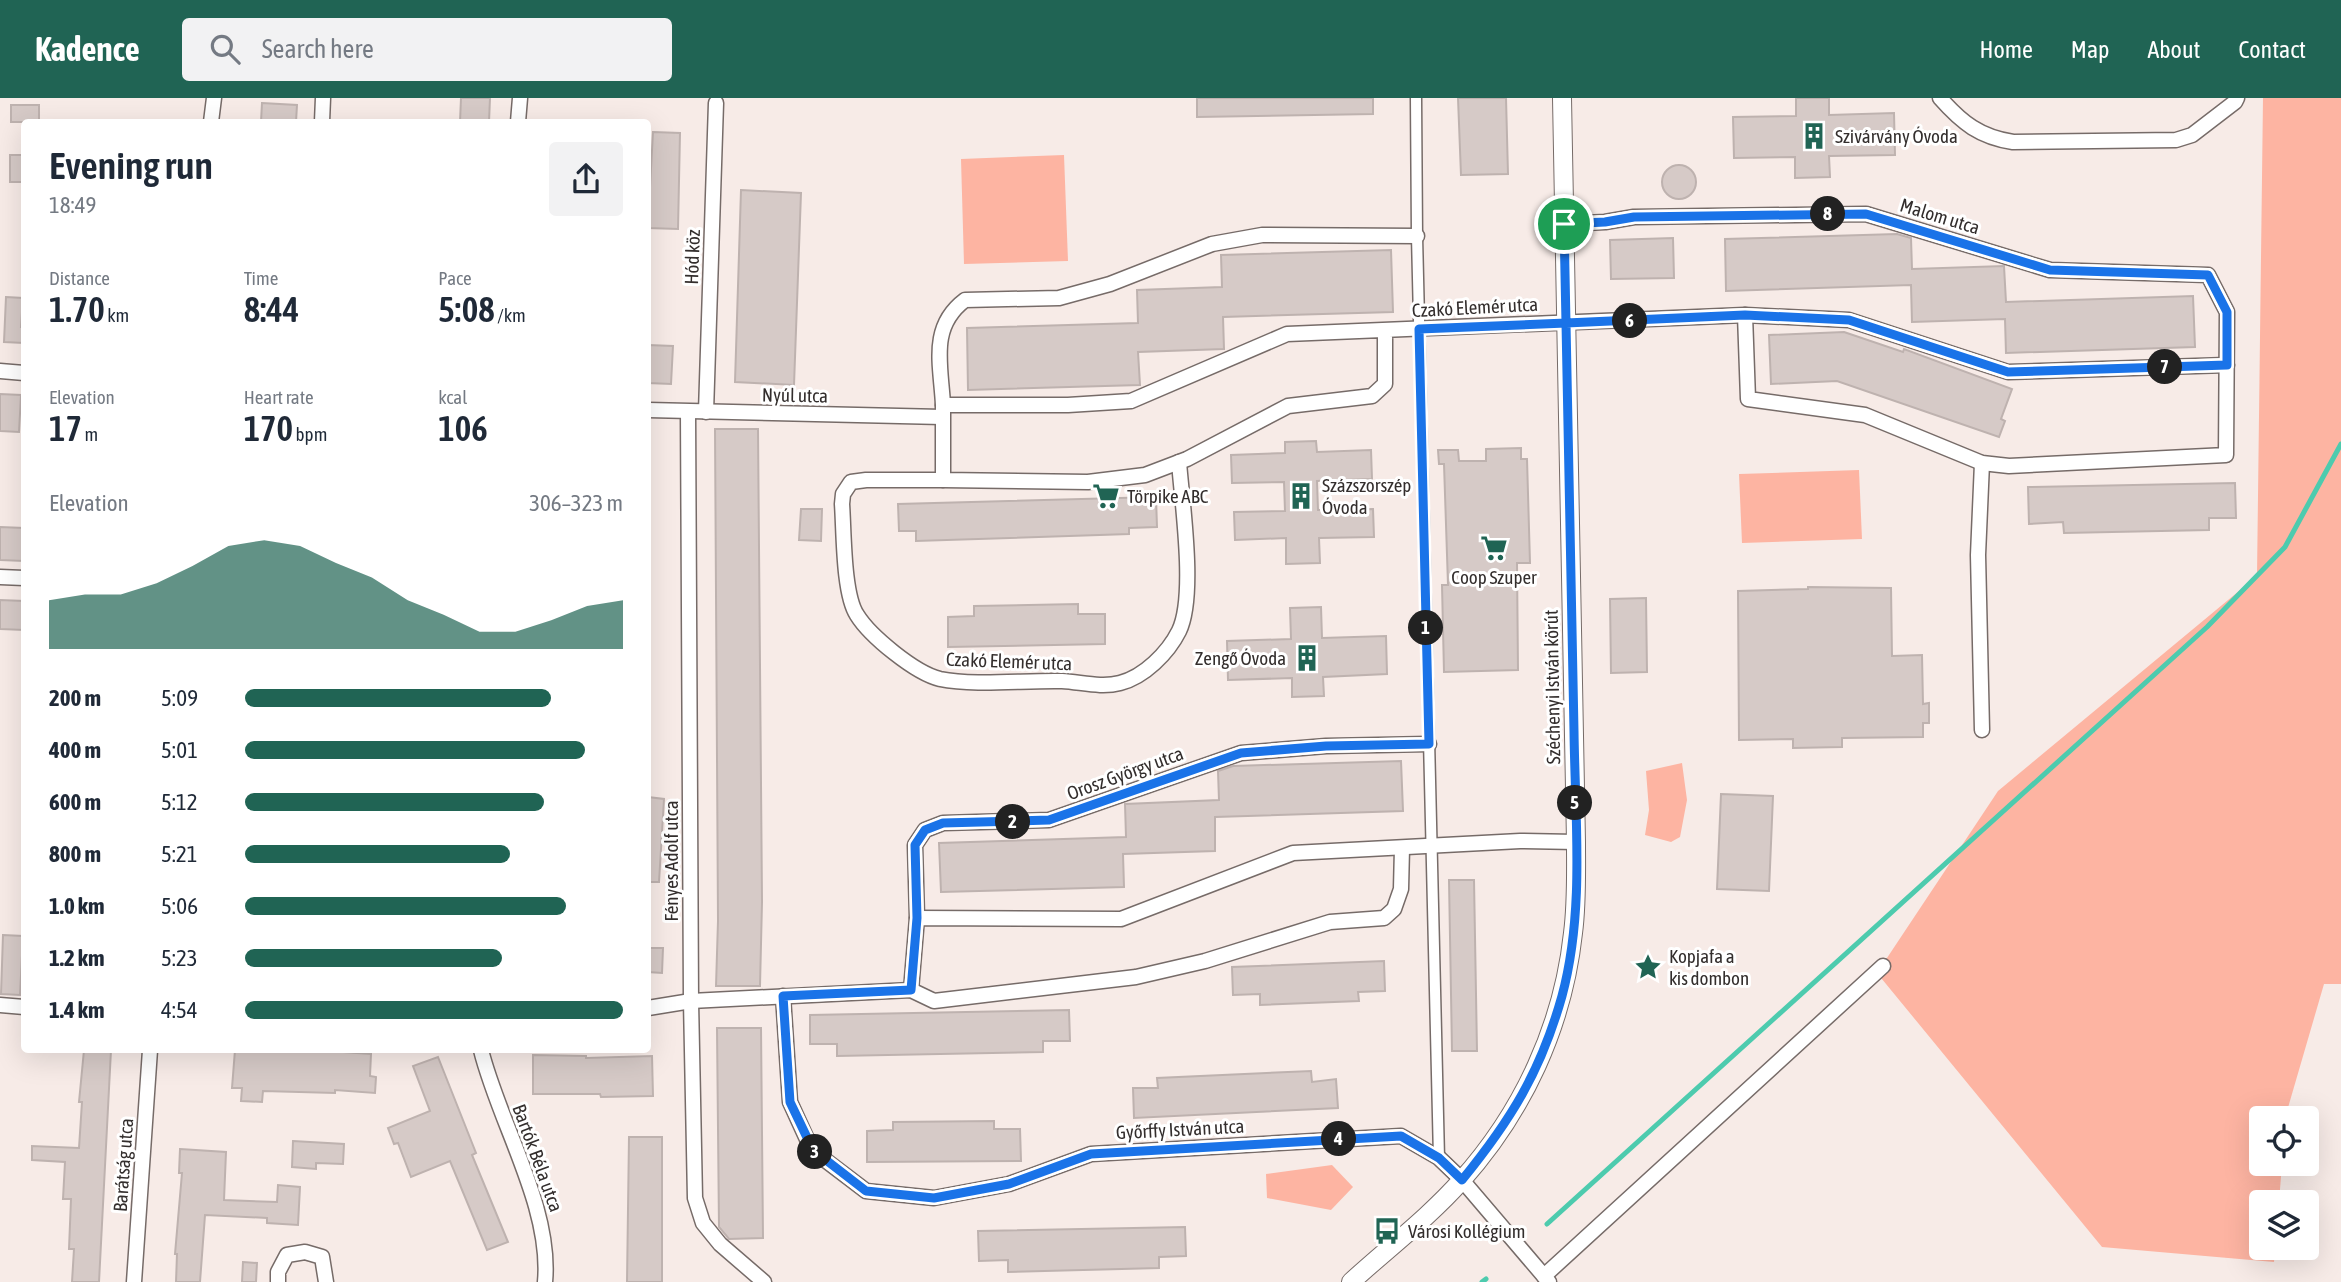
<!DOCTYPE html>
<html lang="en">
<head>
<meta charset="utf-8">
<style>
  :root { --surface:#fff; --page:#f2f2f3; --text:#1f2937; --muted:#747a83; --accent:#206454 }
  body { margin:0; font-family:"Asap Condensed",sans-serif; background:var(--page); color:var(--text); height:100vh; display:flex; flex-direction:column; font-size:26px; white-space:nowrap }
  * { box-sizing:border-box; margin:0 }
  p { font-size:23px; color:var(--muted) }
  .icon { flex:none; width:38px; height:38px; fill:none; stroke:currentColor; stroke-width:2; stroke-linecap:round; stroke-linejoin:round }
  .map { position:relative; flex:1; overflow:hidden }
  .drawer { position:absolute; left:21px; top:21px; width:630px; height:934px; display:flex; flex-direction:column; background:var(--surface); border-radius:7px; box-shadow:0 7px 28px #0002 }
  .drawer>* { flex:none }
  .tools { position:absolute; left:2249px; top:1008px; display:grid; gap:14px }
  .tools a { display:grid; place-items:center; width:70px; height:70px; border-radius:7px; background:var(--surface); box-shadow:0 7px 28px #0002; font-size:35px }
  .pin { position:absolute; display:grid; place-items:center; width:60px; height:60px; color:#fff; margin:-30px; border:4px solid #fff; border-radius:50%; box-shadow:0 2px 7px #0007 }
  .km { position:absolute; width:35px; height:35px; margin:-18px; border-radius:50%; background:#222; color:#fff; font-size:19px; line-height:35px; text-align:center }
  .round { display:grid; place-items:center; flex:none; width:74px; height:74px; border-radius:7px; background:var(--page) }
  .head { display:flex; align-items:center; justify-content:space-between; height:119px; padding:0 28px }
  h1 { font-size:38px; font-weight:600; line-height:52px }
  .figures { display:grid; grid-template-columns:repeat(3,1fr); gap:10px; height:119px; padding:7px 28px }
  .figures div { display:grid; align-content:center }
  .figures b { font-size:35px; font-weight:600 }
  .figures small { font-size:19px; font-weight:400 }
  .figures p { font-size:19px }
  .chart { height:196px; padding:14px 28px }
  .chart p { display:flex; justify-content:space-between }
  .chart svg { width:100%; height:126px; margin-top:7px; fill:var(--accent); opacity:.7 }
  ul { padding:0 28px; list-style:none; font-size:23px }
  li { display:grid; grid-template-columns:112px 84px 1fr; align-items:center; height:52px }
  li i { height:18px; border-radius:9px; background:var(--accent) }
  header { display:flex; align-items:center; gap:42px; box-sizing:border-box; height:98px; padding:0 35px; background:var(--accent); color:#fff }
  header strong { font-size:33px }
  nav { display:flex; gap:38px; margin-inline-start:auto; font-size:24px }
  .search { width:490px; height:63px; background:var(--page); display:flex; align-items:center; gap:18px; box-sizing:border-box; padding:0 24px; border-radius:7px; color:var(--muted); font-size:26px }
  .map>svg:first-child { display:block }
  .green { fill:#fdb4a2 }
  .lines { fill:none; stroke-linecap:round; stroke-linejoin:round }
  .stream { stroke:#4dcbae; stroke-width:5 }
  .building { fill:#d6cac7; stroke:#beb2af; stroke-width:2 }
  .pedestrian-casing { stroke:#766b68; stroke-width:13 }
  .minor-casing { stroke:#766b68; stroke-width:17 }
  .tertiary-casing { stroke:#766b68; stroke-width:20 }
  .pedestrian { stroke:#fff; stroke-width:10 }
  .minor { stroke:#fff; stroke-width:14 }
  .tertiary { stroke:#fff; stroke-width:18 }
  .route-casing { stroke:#fff; stroke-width:14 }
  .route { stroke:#1a73e8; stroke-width:9 }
  .labels { text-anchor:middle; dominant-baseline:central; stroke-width:6; stroke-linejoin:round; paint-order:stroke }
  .poi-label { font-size:19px; fill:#332e2d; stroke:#fff; text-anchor:start }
  .street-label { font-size:19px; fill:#332e2d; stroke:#fff }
</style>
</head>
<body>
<header>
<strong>Kadence</strong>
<div class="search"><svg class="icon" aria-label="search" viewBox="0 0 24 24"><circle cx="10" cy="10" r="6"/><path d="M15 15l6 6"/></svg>Search here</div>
<nav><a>Home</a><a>Map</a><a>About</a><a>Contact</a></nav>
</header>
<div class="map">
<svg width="2341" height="1184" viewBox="0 0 2341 1184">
  <rect width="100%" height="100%" fill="#f7ebe7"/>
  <!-- green -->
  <g class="green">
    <path d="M2263 0H2341V886H2324L2285 1020H2261V1066H2282L2279 1104H2261V1150H2275L2274 1164 2102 1149 1877 875 1998 693 2257 478Z"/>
    <path d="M1064 57 1068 163 964 166 961 61Z"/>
    <path d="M1859 372 1862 441 1742 445 1739 376Z"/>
    <path d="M1682 665 1687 702 1680 739 1671 744 1645 737 1649 712 1646 673Z"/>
    <path d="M1332 1067 1353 1089 1331 1112 1267 1100 1266 1076Z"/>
  </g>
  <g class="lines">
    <!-- stream -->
    <g class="stream">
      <path d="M1547 1126 2207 529 2285 449 2341 346"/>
      <path d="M1482 1184 1486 1181"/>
    </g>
  </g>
  <!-- building -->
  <g class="building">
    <path d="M461 0H490L489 24H460Z"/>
    <path d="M1197 0H1373V16L1197 19Z"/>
    <path d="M1458 0H1506L1508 76 1461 77Z"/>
    <path d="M1796 0H1829V17L1894 15 1895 57 1829 58 1830 79 1795 80V59L1734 60 1733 19 1796 18Z"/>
    <path d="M262 5 297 7 296 24H261Z"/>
    <rect x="11" y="7" width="28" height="17"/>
    <path d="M653 34 680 35 678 131 648 130V89H650Z"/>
    <rect x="10" y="57" width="14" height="27"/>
    <circle cx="1679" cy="84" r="17"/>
    <path d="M741 92 801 95 794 287 735 284Z"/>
    <path d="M1897 136 1911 140 1912 171 2004 168 2006 204 2193 198 2195 249 2006 255 2005 221 1912 224 1911 187 1726 193 1725 141Z"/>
    <path d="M1673 140 1674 180 1611 181 1610 142Z"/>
    <path d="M1391 152 1393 214 1223 219 1224 251 1138 254 1140 287 968 292 967 230 1138 225 1137 192 1222 189 1221 157Z"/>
    <path d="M6 199 23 200 21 229H24V245L4 244Z"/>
    <path d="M1844 234 1903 254 1904 251 2012 291 2001 321 2005 323 1999 339 1837 283 1771 286 1769 237Z"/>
    <path d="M648 247 673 248 671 286 648 285Z"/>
    <path d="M0 296 21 297 19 334 0 333Z"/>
    <path d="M715 331H758L762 804 760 888H716L718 823Z"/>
    <path d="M1316 343 1317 354 1371 352 1372 381 1317 383 1318 412 1373 411 1374 439 1319 440 1320 465 1286 466V440L1235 442 1234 414 1285 413 1284 384 1232 385 1231 357 1285 355V344Z"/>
    <path d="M1521 350V361H1527L1530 465H1517L1518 572 1444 574 1442 487H1448L1444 366H1439L1438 352H1458L1459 363H1486V351Z"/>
    <path d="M2235 385 2236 420H2209V432L2064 435 2063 424 2029 426 2028 389Z"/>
    <path d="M1156 399 1157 429 1129 430V436L916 443V433H899L898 406Z"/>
    <path d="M801 411H822L821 443 799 442Z"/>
    <path d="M0 429 24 430V463L0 462Z"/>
    <path d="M1808 489 1891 490 1892 558 1922 557 1923 606 1929 605V625H1923V639L1842 640V649L1793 650V641L1739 642 1738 493 1808 491Z"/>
    <path d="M1646 500 1647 574 1611 575 1610 501Z"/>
    <path d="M0 502 24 503V532L0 531Z"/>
    <path d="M1078 506V516H1105V546L948 549V519L974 518V508Z"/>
    <path d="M1321 509 1322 540 1386 538 1387 576 1323 579 1324 598 1292 599V580L1228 582 1227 543 1291 541 1290 510Z"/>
    <path d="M1401 663 1403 713 1215 719V753L1123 756 1124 789 941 794 939 745 1126 739 1125 706 1219 702 1218 673 1233 668Z"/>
    <path d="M1721 696 1773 698 1769 793 1717 791Z"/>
    <path d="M648 699 664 701 659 784H648Z"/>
    <path d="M1449 782H1474L1477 953H1452Z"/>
    <path d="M3 837 23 838 20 897 1 896Z"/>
    <path d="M648 850H663L662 875 648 874Z"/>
    <path d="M1384 863 1385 893 1358 894 1359 903 1260 907V896L1233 897 1232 869Z"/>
    <path d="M1069 912 1070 943H1043V954L837 958V946H810V917Z"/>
    <path d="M717 930H761L763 1140 729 1141 719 1129Z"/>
    <path d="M84 952H111L99 1184H72L74 1151H69L71 1101H63L65 1064 32 1062V1048L79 1050 82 1004H79Z"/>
    <path d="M235 952H315L371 956 370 978 376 979 375 995 335 992V995L263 993 262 1004 241 1003 242 990H232Z"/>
    <path d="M533 957 586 958V960L652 958 653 998 601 999 600 996H533Z"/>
    <path d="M438 959 476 1055 472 1057 508 1144 487 1152 450 1063 411 1079 398 1045 394 1046 388 1030 430 1013 413 968Z"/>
    <path d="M1311 973 1312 984 1336 981 1338 1010 1134 1020 1133 990H1158L1157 980Z"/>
    <path d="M994 1023V1031H1020L1021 1063 867 1064V1033L893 1032V1024Z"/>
    <path d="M629 1039H662V1184H627Z"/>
    <path d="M293 1043 344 1046 343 1066 316 1065V1071L292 1069Z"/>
    <path d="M180 1051 226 1054 224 1102 277 1104 278 1087 300 1089 298 1127 267 1125V1120L205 1117 200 1184H176L177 1156H175L182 1075H179Z"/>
    <path d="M1185 1129 1186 1158 1159 1159V1170L1008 1174V1162L979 1163 978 1133Z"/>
    <path d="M243 1164 257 1165 256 1184H242Z"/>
  </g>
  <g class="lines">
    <defs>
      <path id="pedestrian" d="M1416 0 1417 138 1439 1060"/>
      <g id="minor">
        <path d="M1940 0C1962 25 1980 39 2013 44L2176 42 2192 37 2235 4 2237 0"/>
        <path d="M211 24 214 0"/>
        <path d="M322 24 323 0"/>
        <path d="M518 24 520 0"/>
        <path d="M1564 126 1605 124 1634 119 1866 116 2050 172 2208 177 2227 214 2226 357 2009 368 1982 365 1865 317 1748 301 1745 217"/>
        <path d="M1385 232V286L1372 298 1288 308 1187 361 1145 377 1088 384 943 382V307H1068L1131 303 1287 236 1745 217 1849 222 2008 274 2227 267"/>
        <path d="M0 273 24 275"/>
        <path d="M943 307C941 267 929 229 965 202L1059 200 1110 186 1212 146 1262 137 1417 138"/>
        <path d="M648 312 942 319"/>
        <path d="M688 314 691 903 695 1100 703 1125 720 1146 764 1184"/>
        <path d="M706 314 716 5"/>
        <path d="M943 382H866L851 384 843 396 842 406C844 433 843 496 857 517 870 538 915 575 940 581 975 588 1025 582 1062 583 1081 584 1101 590 1120 585 1144 579 1168 555 1179 533 1196 498 1182 405 1179 364"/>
        <path d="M0 479 24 480"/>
        <path d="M1982 632 1978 457 1982 365"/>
        <path d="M917 820 915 747 925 732 943 725 1049 722 1241 655 1326 648 1429 646"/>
        <path d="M911 892 917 820 1121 821 1293 755 1520 743 1576 744"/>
        <path d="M783 898 790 1004 812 1052 866 1093 934 1100 1009 1086 1091 1056 1401 1038 1439 1060 1462 1082 1549 1184"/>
        <path d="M0 907 24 909"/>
        <path d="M648 910 691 903 911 892 934 903 1136 879 1205 863 1330 824 1384 820 1394 811 1401 791 1402 750"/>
        <path d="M481 952C499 1025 552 1109 545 1184"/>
        <path d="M1544 1178 1883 868"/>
        <path d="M134 1184 150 952"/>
        <path d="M278 1184V1174L287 1157 305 1154 322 1159 326 1184"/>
      </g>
      <path id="tertiary" d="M1351 1184C1387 1151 1428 1120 1461 1083 1523 1014 1563 928 1573 835 1577 805 1576 774 1576 744L1562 0"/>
    </defs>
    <!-- pedestrian casing -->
    <use href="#pedestrian" class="pedestrian-casing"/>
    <!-- minor casing -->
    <use href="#minor" class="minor-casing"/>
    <!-- tertiary casing -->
    <use href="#tertiary" class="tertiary-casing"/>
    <!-- pedestrian -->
    <use href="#pedestrian" class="pedestrian"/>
    <!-- minor -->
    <use href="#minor" class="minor"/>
    <!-- tertiary -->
    <use href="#tertiary" class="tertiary"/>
  </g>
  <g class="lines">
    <defs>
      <path id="route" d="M1564 126 1566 225 1419 231 1429 646 1326 648 1241 655 1049 722 943 725 925 732 915 747 917 820 911 892 783 898 790 1004 813 1052 866 1093 934 1100 1009 1086 1091 1056 1401 1038 1439 1060 1462 1082C1511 1022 1541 973 1562 898 1585 813 1575 720 1574 633 1572 497 1569 361 1566 225L1745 217 1849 222 2008 274 2227 267V214L2208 177 2050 172 1866 116 1634 119 1605 124 1564 126"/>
    </defs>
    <!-- route casing -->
    <use href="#route" class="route-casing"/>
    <!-- route -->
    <use href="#route" class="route"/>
  </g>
  <!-- icons -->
  <defs>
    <symbol id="building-bare" viewBox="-9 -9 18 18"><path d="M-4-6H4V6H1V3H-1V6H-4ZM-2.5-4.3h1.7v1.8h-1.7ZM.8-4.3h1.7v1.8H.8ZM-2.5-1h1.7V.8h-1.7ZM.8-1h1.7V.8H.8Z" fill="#206454" stroke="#fff" stroke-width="2.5" paint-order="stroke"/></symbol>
    <symbol id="supermarket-bare" viewBox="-9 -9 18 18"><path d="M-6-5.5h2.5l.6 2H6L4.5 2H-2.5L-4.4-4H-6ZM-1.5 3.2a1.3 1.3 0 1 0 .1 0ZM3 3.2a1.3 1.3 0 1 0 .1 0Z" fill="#206454" stroke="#fff" stroke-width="2.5" paint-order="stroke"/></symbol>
    <symbol id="sight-bare" viewBox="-9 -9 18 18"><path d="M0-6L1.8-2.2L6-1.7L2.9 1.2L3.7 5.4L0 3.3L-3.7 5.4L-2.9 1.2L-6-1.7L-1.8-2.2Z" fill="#206454" stroke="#fff" stroke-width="2.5" paint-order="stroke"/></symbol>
    <symbol id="bus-bare" viewBox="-9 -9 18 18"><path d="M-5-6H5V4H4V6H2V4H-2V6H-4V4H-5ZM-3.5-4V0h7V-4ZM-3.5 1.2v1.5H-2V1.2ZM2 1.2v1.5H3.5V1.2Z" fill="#206454" stroke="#fff" stroke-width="2.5" paint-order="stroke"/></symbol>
  </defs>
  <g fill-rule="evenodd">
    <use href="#building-bare" x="1795" y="19" width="38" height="38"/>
    <use href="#supermarket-bare" x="1087" y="379" width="38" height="38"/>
    <use href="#building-bare" x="1282" y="379" width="38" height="38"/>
    <use href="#supermarket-bare" x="1475" y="431" width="38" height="38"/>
    <use href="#building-bare" x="1288" y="541" width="38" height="38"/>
    <use href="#sight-bare" x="1629" y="850" width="38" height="38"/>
    <use href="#bus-bare" x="1368" y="1114" width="38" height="38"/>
  </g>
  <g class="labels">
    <!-- poi labels -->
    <g class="poi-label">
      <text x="1835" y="38">Szivárvány Óvoda</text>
      <text x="1322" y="387">Százszorszép<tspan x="1322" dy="22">Óvoda</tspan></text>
      <text x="1127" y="398">Törpike ABC</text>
      <text x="1494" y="479" text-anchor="middle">Coop Szuper</text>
      <text x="1286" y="560" text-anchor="end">Zengő Óvoda</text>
      <text x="1669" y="858">Kopjafa a<tspan x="1669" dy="22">kis dombon</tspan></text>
      <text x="1408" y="1133">Városi Kollégium</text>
    </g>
    <!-- street labels -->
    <g class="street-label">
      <text transform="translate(1940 118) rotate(17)">Malom utca</text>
      <text transform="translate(692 159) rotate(-88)">Hód köz</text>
      <text transform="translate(1475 209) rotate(-3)">Czakó Elemér utca</text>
      <text transform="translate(795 297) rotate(1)">Nyúl utca</text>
      <text transform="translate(1009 563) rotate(2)">Czakó Elemér utca</text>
      <text transform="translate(1552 589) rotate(-91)">Széchenyi István körút</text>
      <text transform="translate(1125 675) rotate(-20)">Orosz György utca</text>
      <text transform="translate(671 763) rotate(-90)">Fényes Adolf utca</text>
      <text transform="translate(1180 1031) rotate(-3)">Győrffy István utca</text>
      <text transform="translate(538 1060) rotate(70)">Bartók Béla utca</text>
      <text transform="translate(123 1067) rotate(-86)">Barátság utca</text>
    </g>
  </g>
</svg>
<div class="tools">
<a><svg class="icon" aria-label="locate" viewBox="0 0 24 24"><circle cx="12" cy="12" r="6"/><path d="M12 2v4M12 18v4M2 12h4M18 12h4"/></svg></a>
<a><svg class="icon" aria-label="layers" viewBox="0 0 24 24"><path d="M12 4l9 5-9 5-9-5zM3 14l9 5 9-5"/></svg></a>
</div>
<div class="pin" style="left:1564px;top:126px;background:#1e9e55"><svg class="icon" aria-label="arrive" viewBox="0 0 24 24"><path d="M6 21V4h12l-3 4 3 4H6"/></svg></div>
<b class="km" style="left:1426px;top:530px">1</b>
<b class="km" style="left:1013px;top:724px">2</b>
<b class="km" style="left:815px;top:1054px">3</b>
<b class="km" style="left:1339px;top:1041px">4</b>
<b class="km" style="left:1575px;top:705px">5</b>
<b class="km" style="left:1630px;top:223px">6</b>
<b class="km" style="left:2165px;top:269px">7</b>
<b class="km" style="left:1828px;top:116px">8</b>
<section class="drawer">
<div class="head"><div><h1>Evening run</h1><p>18:49</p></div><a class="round"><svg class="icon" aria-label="share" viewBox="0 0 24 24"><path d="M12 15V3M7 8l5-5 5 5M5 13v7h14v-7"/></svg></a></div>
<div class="figures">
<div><p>Distance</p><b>1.70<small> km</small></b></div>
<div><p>Time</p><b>8:44</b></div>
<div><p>Pace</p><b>5:08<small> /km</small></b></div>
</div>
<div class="figures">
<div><p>Elevation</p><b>17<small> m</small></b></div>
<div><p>Heart rate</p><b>170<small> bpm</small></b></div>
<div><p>kcal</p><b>106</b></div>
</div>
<div class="chart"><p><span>Elevation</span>306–323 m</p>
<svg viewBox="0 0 160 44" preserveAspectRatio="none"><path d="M0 44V27L10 25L20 25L30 21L40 15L50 8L60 6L70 8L80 14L90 19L100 27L110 32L120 38L130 38L140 34L150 29L160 27V44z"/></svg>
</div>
<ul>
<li><b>200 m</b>5:09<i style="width:81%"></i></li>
<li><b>400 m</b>5:01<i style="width:90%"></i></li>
<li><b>600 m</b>5:12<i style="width:79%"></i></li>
<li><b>800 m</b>5:21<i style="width:70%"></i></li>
<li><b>1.0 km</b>5:06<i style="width:85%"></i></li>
<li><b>1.2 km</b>5:23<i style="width:68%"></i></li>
<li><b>1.4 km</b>4:54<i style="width:100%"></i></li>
</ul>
</section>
</div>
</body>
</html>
